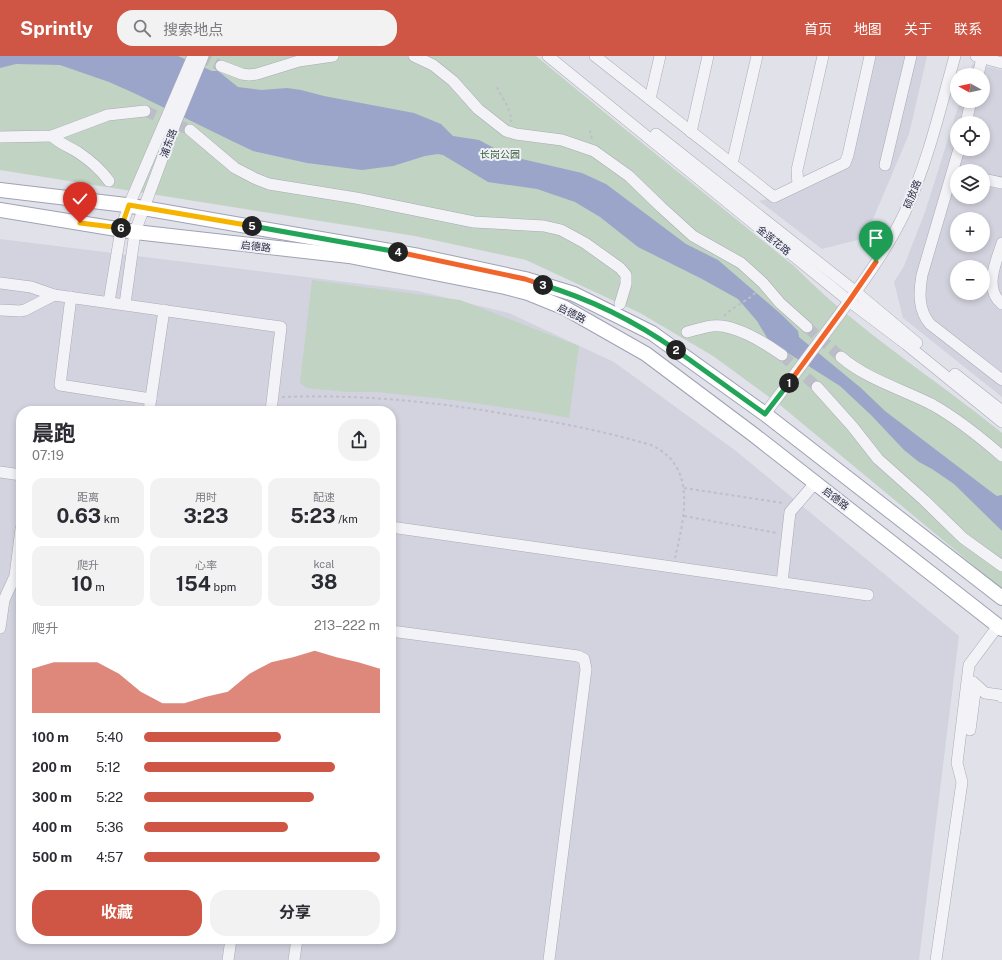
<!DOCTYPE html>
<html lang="zh">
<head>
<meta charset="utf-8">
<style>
  :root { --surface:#fff; --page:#f2f2f3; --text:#2b2b33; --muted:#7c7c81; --accent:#cf5644 }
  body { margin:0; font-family:"Public Sans","Noto Sans SC",sans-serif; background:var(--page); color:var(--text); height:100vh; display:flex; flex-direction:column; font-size:15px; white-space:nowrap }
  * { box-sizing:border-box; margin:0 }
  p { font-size:13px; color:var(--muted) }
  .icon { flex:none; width:22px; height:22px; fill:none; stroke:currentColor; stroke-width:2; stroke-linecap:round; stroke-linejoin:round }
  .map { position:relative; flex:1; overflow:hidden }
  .panel { position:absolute; left:16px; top:350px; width:380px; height:538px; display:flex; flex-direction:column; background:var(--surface); border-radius:16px; box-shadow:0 2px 6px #0003 }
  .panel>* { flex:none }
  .needle { width:26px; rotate:278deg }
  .fabs { position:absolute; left:950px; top:12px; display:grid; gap:8px }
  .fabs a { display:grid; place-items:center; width:40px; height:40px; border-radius:50%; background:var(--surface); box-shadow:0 2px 6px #0003; font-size:20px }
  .pin { position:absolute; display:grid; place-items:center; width:34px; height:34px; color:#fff; margin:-41px -17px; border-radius:50% 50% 50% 0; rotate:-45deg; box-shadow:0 0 4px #0007 }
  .pin .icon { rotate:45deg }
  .km { position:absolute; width:20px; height:20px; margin:-10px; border-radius:50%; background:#222; color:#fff; font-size:11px; line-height:20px; text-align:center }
  .round { display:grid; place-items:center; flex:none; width:42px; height:42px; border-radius:16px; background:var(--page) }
  .head { display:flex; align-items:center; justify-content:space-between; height:68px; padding:0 16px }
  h1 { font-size:22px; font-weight:700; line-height:30px }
  .metrics { display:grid; grid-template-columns:repeat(3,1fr); gap:6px; height:68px; padding:4px 16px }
  .metrics div { display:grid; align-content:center; border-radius:10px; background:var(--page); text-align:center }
  .metrics b { font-size:20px; font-weight:700 }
  .metrics small { font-size:11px; font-weight:400 }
  .metrics p { font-size:11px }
  .chart { height:112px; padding:8px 16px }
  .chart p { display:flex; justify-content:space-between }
  .chart svg { width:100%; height:72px; margin-top:4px; fill:var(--accent); opacity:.7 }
  .action { display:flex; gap:8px; margin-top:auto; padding:8px 16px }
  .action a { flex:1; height:46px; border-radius:16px; background:var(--accent); color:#fff; font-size:16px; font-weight:700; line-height:46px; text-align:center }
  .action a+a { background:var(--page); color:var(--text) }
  ul { padding:0 16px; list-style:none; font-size:13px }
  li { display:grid; grid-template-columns:64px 48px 1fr; align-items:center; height:30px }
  li i { height:10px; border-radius:5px; background:var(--accent) }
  header { display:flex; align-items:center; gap:24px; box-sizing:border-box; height:56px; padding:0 20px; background:var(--accent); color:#fff }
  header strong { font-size:19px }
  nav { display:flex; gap:22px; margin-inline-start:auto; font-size:14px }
  .search { width:280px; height:36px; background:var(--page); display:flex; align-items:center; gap:10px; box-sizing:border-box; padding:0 14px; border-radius:16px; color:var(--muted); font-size:15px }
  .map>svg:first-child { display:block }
  .built { fill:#d2d3de; fill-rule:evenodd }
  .green { fill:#c1d3c2 }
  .water { fill:#9ba5c9 }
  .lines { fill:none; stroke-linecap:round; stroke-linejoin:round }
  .minor-tunnel { stroke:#bbbdc7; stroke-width:11; stroke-dasharray:11 5.5; stroke-linecap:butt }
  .minor-casing { stroke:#a9aab7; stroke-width:12 }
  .major-casing { stroke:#9fa2b5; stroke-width:16 }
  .path { stroke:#bebfc8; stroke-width:2; stroke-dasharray:3 3; stroke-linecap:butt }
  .minor { stroke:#f3f3f7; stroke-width:11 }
  .major { stroke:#fff; stroke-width:14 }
  .split-1-casing { stroke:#fff; stroke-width:8 }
  .split-2-casing { stroke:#fff; stroke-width:8 }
  .split-3-casing { stroke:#fff; stroke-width:8 }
  .split-4-casing { stroke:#fff; stroke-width:8 }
  .split-5-casing { stroke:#fff; stroke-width:8 }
  .split-6-casing { stroke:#fff; stroke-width:8 }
  .split-7-casing { stroke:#fff; stroke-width:8 }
  .split-1 { stroke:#f0652b; stroke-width:5 }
  .split-2 { stroke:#22a559; stroke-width:5 }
  .split-3 { stroke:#22a559; stroke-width:5 }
  .split-4 { stroke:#f0652b; stroke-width:5 }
  .split-5 { stroke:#22a559; stroke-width:5 }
  .split-6 { stroke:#f5b400; stroke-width:5 }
  .split-7 { stroke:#f5b400; stroke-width:5 }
  .labels { text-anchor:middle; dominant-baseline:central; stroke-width:4; stroke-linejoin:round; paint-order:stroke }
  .street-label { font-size:10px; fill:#292b41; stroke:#f0f1f7 }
  .park-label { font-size:10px; fill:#365d39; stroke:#f0f1f7 }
</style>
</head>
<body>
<header>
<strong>Sprintly</strong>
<div class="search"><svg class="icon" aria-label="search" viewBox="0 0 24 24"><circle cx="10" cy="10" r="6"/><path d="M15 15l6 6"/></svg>搜索地点</div>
<nav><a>首页</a><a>地图</a><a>关于</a><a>联系</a></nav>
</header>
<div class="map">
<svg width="1002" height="904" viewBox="0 0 1002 904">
  <rect width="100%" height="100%" fill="#e0e1e9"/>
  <!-- built -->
  <g class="built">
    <path d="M870 0H927L909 78 865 182 822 193 759 145 774 141 845 107Z"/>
    <path d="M973 7 1002 14V341L903 262 894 226 904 210 925 156 960 45H983V19H969ZM957 67H983V93H957ZM957 115H983V141H957ZM957 163H983V189H957ZM957 211H983V237H957Z"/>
    <path d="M0 183 418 235 509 257 614 306 736 395 959 580 919 904H0ZM21 355H391V883H21Z"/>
  </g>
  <!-- green -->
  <g class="green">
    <path d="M0 0H536L604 56 794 210C857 274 933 321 1002 377V533L780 349 713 300 640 257 526 204 415 180 0 114Z"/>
    <path d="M312 224 460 244 579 290 569 362 536 356 445 343 377 336H346L307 332 300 327Z"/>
  </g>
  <!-- water -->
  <path class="water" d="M0 0H178L212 15H218L238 31 261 34 287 32 301 34 324 40 414 57 441 68 453 80 479 84 509 100 582 117 606 128 686 188 718 204 782 259 798 275 799 281 861 332 885 355 994 438 997 440 1002 439V475L954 428 932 413 919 406 904 394 871 359 840 330 769 285 757 265 738 243 702 223 638 191 600 161 575 146 537 133 488 126 443 99 438 98 425 100 393 110 362 114 307 107 253 95 230 84 136 38 109 26 60 9 16 8 0 12Z"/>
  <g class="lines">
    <!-- minor-tunnel -->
    <g class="minor-tunnel">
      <path d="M200 0 221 10"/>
      <path d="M145 55 190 74"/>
      <path d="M807 271 841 301"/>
      <path d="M782 299 817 331"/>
    </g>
    <defs>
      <g id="minor">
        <path d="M414 0 433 9 453 25 478 53 506 75 516 78 562 84 594 95 629 120 661 151 693 180 741 207 763 227 780 247 807 271"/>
        <path d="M548 0 849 245 906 288 1002 366"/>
        <path d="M595 0 774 141 845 107 848 99 870 0"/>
        <path d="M976 0 1002 7"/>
        <path d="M221 10 242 18 249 19 257 18 299 5 333 0"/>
        <path d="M978 19 982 2"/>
        <path d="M650 43 660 0"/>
        <path d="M966 67 971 45"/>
        <path d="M190 74 235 112 254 122 269 128 356 142 474 166 544 170 561 174 585 187 620 212 626 219V228L620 248"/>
        <path d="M691 76 708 0"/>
        <path d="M656 78 856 236 917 287"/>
        <path d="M52 80C60 88 70 91 79 97 91 105 101 114 109 125"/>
        <path d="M0 81 52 80 108 59 145 55"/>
        <path d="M959 93 922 219C919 236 918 254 930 268L1002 324"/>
        <path d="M732 108 757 0"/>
        <path d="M885 109 911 0"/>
        <path d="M983 123 1002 127"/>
        <path d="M798 129 797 114 823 0"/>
        <path d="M1002 187C996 207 983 232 1002 248"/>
        <path d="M0 227 31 231 54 239 281 271 271 355"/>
        <path d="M71 241 60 329 151 343"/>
        <path d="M109 246 121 173 129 149 193 0"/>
        <path d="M125 248 135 176 175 68 203 0"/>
        <path d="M0 254 20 255 25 254 54 239"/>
        <path d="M687 276C695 274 704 271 712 270 733 267 765 287 782 299"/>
        <path d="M841 301C868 324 902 333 933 349 958 363 980 381 1002 400"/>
        <path d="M955 318 1002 355"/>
        <path d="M817 331 852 370 878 403 924 444 963 482 1002 510"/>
        <path d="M149 355 164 254"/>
        <path d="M765 358C789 326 812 295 836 263 861 229 887 194 905 156 928 106 940 53 955 0"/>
        <path d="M0 416 21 419"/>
        <path d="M391 471 868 539"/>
        <path d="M782 527 790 456 816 426"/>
        <path d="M0 572 4 544 15 520 21 473"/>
        <path d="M391 575 578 600 584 603 586 613 549 904"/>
        <path d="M973 626 985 637 1000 639 1002 641"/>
        <path d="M970 674 976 629"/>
        <path d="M228 904 231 883"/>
        <path d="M294 904 297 883"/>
        <path d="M936 904 962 726 957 707 969 609 998 570"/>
      </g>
      <g id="major">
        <path d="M0 134 126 149 419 200 525 223 574 238 652 277 765 358 1002 542"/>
        <path d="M0 154 135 176 349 200 505 231 528 237 565 252 646 298 754 379 1002 573"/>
      </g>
    </defs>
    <!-- minor casing -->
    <use href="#minor" class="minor-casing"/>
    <!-- major casing -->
    <use href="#major" class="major-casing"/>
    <!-- path -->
    <g class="path">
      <path d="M497 31C502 42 512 54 511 66"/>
      <path d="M590 74 592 84"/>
      <path d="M724 260C732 251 748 245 757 235"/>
      <path d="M282 341C361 338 439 346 518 360 562 367 607 376 651 389 698 410 684 463 675 502"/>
      <path d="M684 432 783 447"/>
      <path d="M684 460 777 477"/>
    </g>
    <!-- minor -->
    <use href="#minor" class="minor"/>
    <!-- major -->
    <use href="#major" class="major"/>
  </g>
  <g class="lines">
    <defs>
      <path id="split-1" d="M789 327 849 245 876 206"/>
      <path id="split-2" d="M676 294 765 358 789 327"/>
      <path id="split-3" d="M543 229C590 243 636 266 676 294"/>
      <path id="split-4" d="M398 196 525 223 543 229"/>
      <path id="split-5" d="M252 170 398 196"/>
      <path id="split-6" d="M121 172 129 149 252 170"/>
      <path id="split-7" d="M80 167 121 172"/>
    </defs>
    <!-- split-1 casing -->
    <use href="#split-1" class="split-1-casing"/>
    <!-- split-2 casing -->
    <use href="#split-2" class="split-2-casing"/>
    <!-- split-3 casing -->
    <use href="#split-3" class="split-3-casing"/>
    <!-- split-4 casing -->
    <use href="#split-4" class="split-4-casing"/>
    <!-- split-5 casing -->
    <use href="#split-5" class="split-5-casing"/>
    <!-- split-6 casing -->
    <use href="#split-6" class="split-6-casing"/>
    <!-- split-7 casing -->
    <use href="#split-7" class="split-7-casing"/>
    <!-- split-1 -->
    <use href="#split-1" class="split-1"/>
    <!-- split-2 -->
    <use href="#split-2" class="split-2"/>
    <!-- split-3 -->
    <use href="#split-3" class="split-3"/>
    <!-- split-4 -->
    <use href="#split-4" class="split-4"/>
    <!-- split-5 -->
    <use href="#split-5" class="split-5"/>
    <!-- split-6 -->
    <use href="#split-6" class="split-6"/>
    <!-- split-7 -->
    <use href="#split-7" class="split-7"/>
  </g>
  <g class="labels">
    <!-- street labels -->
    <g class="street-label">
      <text transform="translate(168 87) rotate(-70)">浦东路</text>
      <text transform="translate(912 138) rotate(-68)">硕放路</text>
      <text transform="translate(774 184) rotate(39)">金莲花路</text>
      <text transform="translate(256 190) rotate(7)">启德路</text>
      <text transform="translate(572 257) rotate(27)">启德路</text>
      <text transform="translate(836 442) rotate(38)">启德路</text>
    </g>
    <!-- park labels -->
    <g class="park-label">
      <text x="500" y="98">长岗公园</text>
    </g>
  </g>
</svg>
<div class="fabs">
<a><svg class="needle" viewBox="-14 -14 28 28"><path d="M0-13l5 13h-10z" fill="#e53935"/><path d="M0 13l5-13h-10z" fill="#7c7c81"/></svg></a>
<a><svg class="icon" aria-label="locate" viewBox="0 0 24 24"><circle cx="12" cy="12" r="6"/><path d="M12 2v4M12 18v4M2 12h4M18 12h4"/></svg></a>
<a><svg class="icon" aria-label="layers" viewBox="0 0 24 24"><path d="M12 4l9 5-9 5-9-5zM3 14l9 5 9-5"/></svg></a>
<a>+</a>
<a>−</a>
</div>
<div class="pin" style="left:876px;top:206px;background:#1e9e55"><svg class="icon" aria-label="arrive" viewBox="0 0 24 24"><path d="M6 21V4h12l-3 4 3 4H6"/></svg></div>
<div class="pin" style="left:80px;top:167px;background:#d93025"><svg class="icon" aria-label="check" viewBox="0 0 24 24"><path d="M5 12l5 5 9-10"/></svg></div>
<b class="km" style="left:789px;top:327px">1</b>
<b class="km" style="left:676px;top:294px">2</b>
<b class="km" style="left:543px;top:229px">3</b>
<b class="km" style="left:398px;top:196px">4</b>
<b class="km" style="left:252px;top:170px">5</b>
<b class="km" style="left:121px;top:172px">6</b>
<section class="panel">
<div class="head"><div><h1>晨跑</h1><p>07:19</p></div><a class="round"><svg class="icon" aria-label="share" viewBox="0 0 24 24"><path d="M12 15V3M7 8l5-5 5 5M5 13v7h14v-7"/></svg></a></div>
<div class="metrics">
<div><p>距离</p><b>0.63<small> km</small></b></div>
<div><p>用时</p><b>3:23</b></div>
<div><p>配速</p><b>5:23<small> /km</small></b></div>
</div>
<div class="metrics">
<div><p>爬升</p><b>10<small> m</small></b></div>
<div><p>心率</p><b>154<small> bpm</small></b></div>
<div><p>kcal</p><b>38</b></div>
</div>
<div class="chart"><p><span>爬升</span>213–222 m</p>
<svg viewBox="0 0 160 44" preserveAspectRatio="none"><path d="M0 44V17L10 13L20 13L30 13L40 20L50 31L60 38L70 38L80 34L90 31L100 20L110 13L120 10L130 6L140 10L150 13L160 17V44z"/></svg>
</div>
<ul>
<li><b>100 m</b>5:40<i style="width:58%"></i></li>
<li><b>200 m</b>5:12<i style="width:81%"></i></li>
<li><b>300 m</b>5:22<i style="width:72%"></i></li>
<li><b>400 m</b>5:36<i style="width:61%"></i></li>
<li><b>500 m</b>4:57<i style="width:100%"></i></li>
</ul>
<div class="action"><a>收藏</a><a>分享</a></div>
</section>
</div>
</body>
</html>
